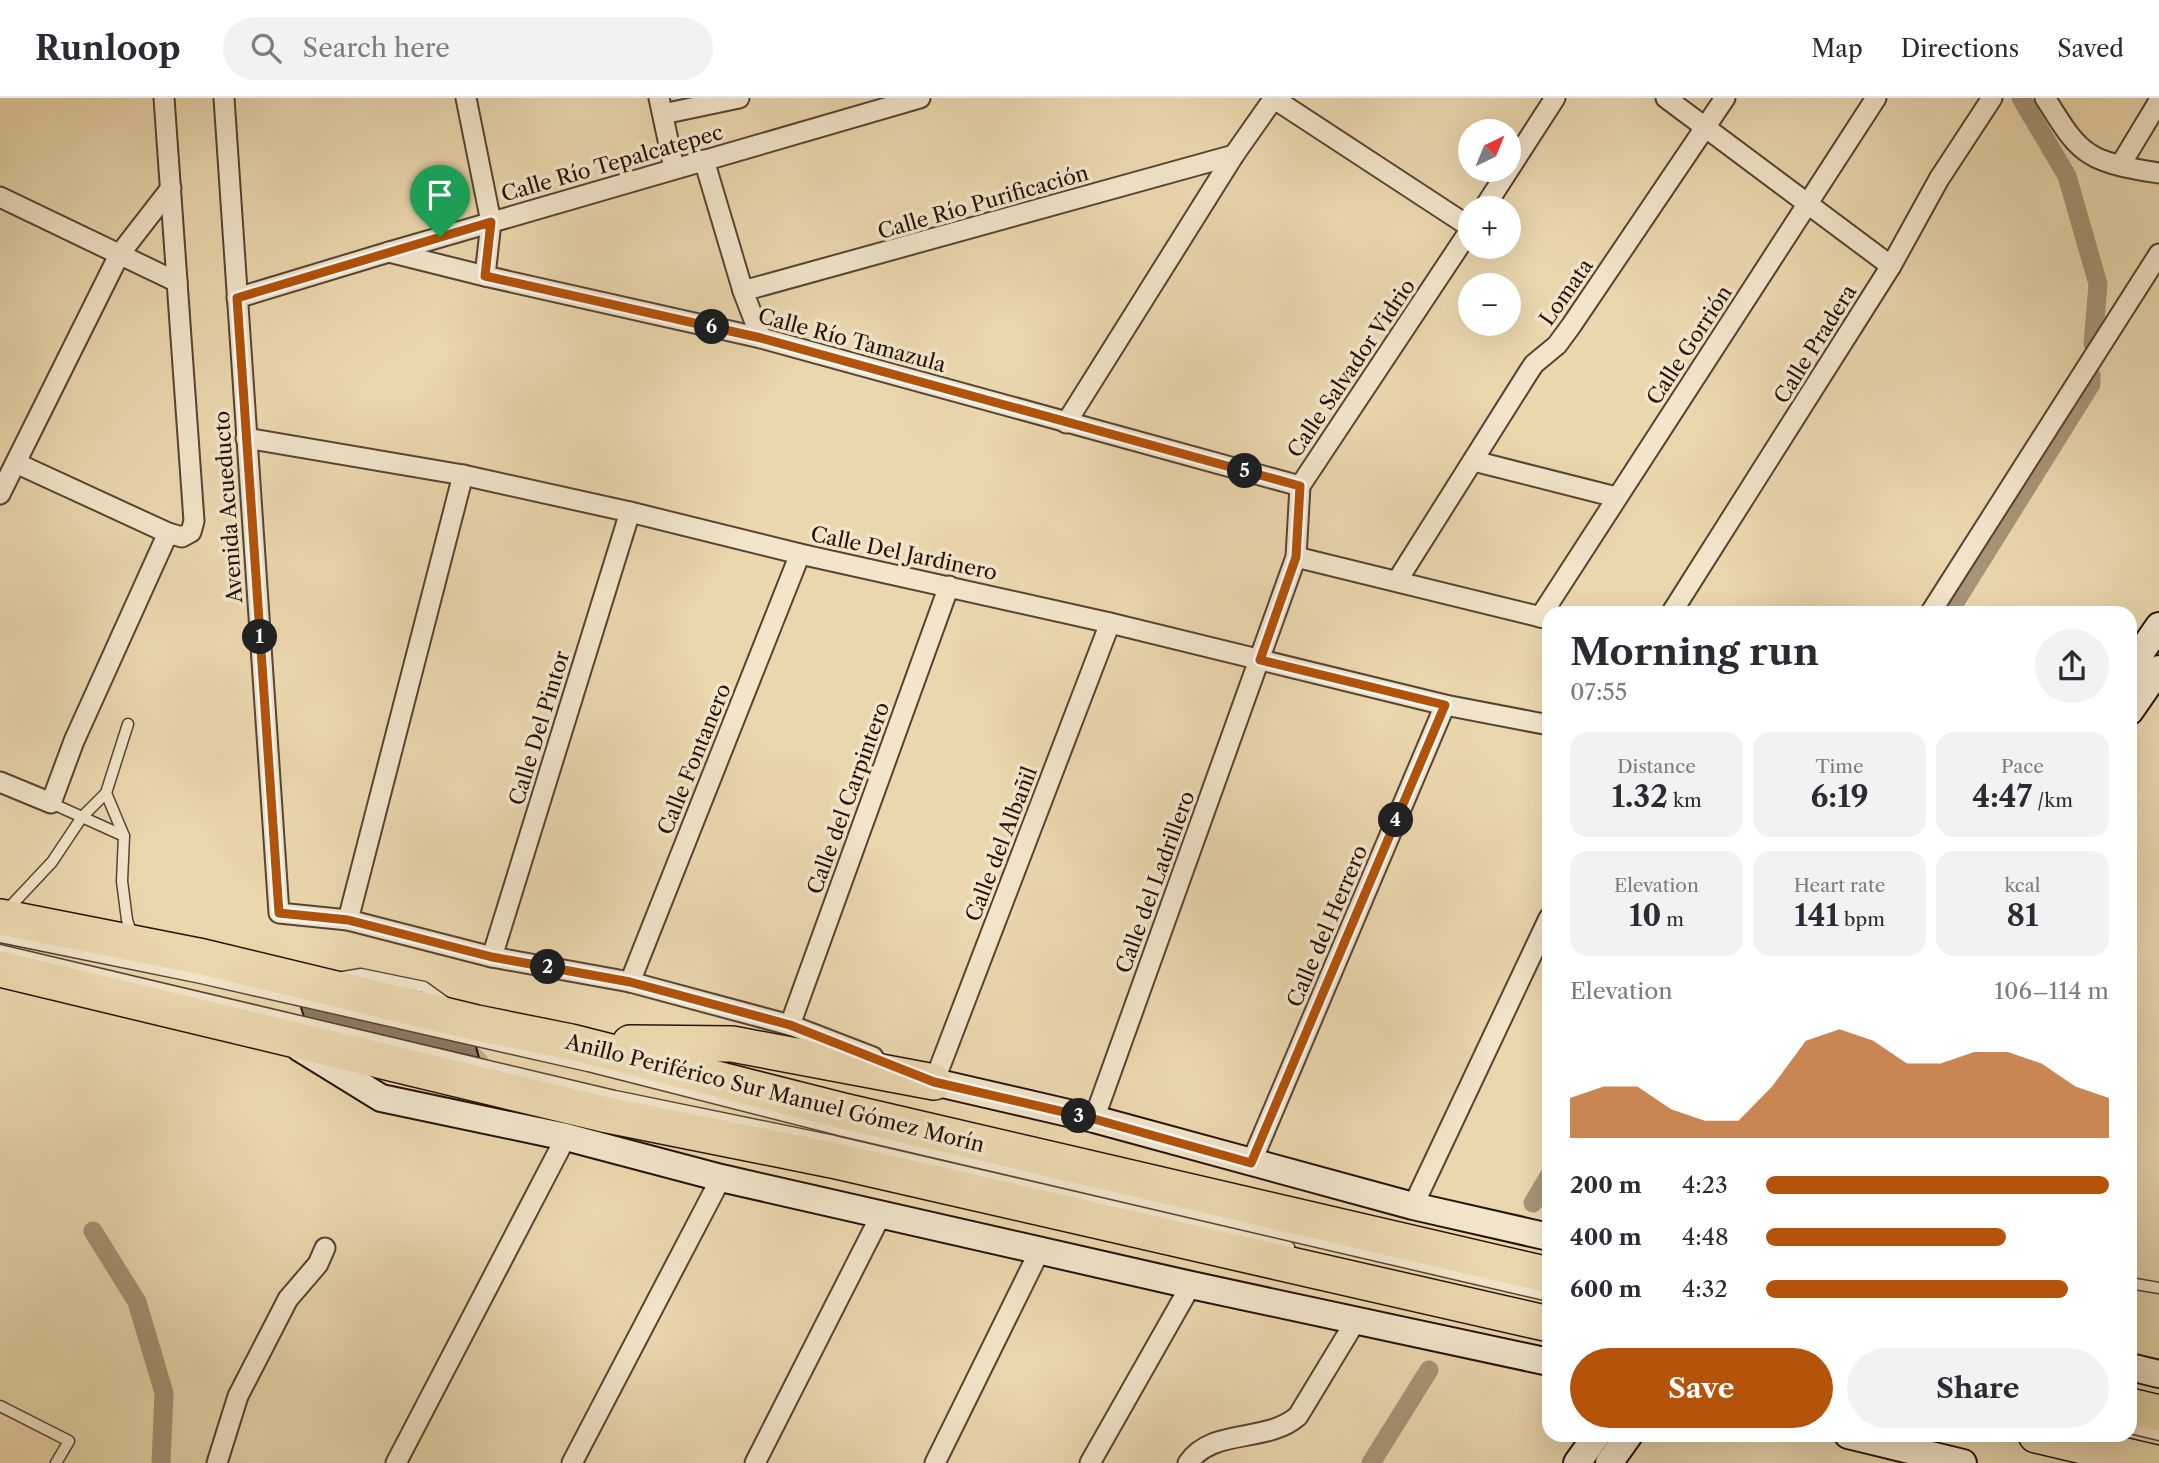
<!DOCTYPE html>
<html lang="en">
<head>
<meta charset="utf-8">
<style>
  :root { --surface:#fff; --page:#f2f2f3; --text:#2b2b33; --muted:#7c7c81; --line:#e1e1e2; --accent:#b45309 }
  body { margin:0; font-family:"Libre Caslon Text",serif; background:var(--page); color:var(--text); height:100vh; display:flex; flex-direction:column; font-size:26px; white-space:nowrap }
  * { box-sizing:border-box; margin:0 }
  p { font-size:23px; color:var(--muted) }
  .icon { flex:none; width:38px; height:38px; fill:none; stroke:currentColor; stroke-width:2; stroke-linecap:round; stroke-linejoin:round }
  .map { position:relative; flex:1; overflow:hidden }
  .sheet { position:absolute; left:1542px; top:508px; width:595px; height:836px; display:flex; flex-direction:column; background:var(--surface); border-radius:21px; box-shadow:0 7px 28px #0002 }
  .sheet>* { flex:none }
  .needle { width:46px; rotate:43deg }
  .controls { position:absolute; left:1458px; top:21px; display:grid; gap:14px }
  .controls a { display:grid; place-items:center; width:63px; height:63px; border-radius:50%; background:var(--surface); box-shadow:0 7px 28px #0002; font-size:35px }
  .pin { position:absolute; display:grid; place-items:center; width:60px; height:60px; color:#fff; margin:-72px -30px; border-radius:50% 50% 50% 0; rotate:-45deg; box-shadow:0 0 7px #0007 }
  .pin .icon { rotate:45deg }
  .km { position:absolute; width:35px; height:35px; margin:-18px; border-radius:50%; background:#222; color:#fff; font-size:19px; line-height:35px; text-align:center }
  .round { display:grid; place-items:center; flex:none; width:74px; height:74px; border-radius:37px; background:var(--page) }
  .overview { display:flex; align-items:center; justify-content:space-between; height:119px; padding:0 28px }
  h1 { font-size:38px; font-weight:700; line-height:52px }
  .figures { display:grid; grid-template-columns:repeat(3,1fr); gap:10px; height:119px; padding:7px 28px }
  .figures div { display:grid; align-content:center; border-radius:18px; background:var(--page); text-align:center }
  .figures b { font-size:30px; font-weight:700 }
  .figures small { font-size:19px; font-weight:400 }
  .figures p { font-size:19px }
  .chart { height:196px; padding:14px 28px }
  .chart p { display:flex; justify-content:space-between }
  .chart svg { width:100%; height:126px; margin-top:7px; fill:var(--accent); opacity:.7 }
  .primary-button { display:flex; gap:14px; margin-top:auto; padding:14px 28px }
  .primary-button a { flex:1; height:80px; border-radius:42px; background:var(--accent); color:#fff; font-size:28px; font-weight:700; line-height:80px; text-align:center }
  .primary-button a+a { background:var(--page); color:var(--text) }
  ul { padding:0 28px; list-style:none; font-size:23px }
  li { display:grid; grid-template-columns:112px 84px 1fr; align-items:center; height:52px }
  li i { height:18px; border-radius:9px; background:var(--accent) }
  header { display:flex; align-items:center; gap:42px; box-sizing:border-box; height:98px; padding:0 35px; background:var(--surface); border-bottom:2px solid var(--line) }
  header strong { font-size:33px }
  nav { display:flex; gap:38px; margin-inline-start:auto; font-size:24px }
  .search { width:490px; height:63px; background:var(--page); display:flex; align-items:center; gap:18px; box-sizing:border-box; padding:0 24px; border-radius:38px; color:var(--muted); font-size:26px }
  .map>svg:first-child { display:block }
  .shadow { fill:#0003 }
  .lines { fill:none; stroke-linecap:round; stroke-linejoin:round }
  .canal { stroke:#a89477; stroke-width:19 }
  .building { fill:#8c7860; stroke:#26120b; stroke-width:2 }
  .lane-casing { stroke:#574334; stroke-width:13 }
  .street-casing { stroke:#574334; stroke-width:23 }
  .secondary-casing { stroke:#26120b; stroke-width:30 }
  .highway-casing { stroke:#26120b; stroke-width:38 }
  .lane { stroke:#f2e5ca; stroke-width:10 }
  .street { stroke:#f2e5ca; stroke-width:19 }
  .secondary { stroke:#f2e5ca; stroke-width:26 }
  .highway { stroke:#ebd7ae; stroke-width:35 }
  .route-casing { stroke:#fff; stroke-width:14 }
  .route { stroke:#b45309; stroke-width:9 }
  .labels { text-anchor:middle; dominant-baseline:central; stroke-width:7; stroke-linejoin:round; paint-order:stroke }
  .street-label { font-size:21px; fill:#26120b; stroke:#f2e5ca }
</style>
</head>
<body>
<header>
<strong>Runloop</strong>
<div class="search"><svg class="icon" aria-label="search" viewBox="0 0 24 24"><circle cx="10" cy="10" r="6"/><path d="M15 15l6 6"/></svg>Search here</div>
<nav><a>Map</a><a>Directions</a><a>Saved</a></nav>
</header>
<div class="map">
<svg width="2159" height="1365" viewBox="0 0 2159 1365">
  <rect width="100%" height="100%" fill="#ebd7ae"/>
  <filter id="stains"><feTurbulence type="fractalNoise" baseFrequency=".00286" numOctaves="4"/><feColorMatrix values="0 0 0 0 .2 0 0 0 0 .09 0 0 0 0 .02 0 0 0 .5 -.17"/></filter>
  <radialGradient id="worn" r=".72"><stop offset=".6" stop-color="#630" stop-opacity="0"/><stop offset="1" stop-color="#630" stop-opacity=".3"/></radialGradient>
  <!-- shadow -->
  <path class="shadow" d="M306 918 474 946 487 958 490 971 318 930Z"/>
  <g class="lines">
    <!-- canal -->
    <g class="canal">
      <path d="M2021 0 2067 78 2098 186 2093 246"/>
      <path d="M1949 514 2091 286V277"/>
      <path d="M1533 1105 1549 1078"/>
      <path d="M93 1133 137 1204 164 1295 161 1365"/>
      <path d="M1371 1365 1429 1272"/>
    </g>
  </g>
  <!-- building -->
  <path class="building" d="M299 903 475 945 479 960 304 919Z"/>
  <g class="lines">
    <defs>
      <g id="lane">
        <path d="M106 695 124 738 122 783 127 822 132 837"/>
        <path d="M51 705 124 738"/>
        <path d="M6 813 52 764 82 719 106 695 128 626"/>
        <path d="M0 839 201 880 588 968 843 1033 1549 1198"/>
        <path d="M0 852 615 998 834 1043 1289 1149"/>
        <path d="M343 879 361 876 424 889 445 904"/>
        <path d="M2130 1185 2159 1190"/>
        <path d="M0 1308 69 1343 56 1365"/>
        <path d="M2130 1330 2159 1337"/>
      </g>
      <g id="street">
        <path d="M224 0 279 815 348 822 492 859 630 884 790 927 873 959"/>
        <path d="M466 0 491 124 485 178"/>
        <path d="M659 0 674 70"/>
        <path d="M1273 0 1470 129"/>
        <path d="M1666 0 1891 168"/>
        <path d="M2045 0C2058 19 2070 44 2090 56 2106 67 2139 72 2159 75"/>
        <path d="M663 16 739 0"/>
        <path d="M704 62 743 193 761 240"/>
        <path d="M2121 66 2159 3"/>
        <path d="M0 99 177 184"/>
        <path d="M1484 110 1555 0"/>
        <path d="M389 154 485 178 761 240 1300 388"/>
        <path d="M743 193 1234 57"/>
        <path d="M237 200 389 154 920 0"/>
        <path d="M1066 325 1234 57 1274 0"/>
        <path d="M246 340 463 377 630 414 800 456 1110 525 1445 607 1549 627"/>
        <path d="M1474 363 1616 399"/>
        <path d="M16 365 168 435 182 439 191 434 194 423 164 0"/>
        <path d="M0 396 119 157 171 90"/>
        <path d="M1296 459 1549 521"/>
        <path d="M1397 483 1528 275 1534 266 1557 247 1571 228 1725 0"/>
        <path d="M1672 514 1891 168 1939 81 1992 0"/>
        <path d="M1931 514 2159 156"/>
        <path d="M1540 519 1876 0"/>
        <path d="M0 684 51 705 74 643 168 435"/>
        <path d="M348 822 463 377"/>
        <path d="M492 859 630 414"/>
        <path d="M630 884 800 456"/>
        <path d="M790 927 949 488"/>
        <path d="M927 981 934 984 1110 525"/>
        <path d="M1094 1021 1296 459 1300 388 1470 132"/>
        <path d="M1251 1065 1445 607"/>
        <path d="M1413 1108 1549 820"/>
        <path d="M217 1365 238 1298 288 1201 318 1166 325 1150"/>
        <path d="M396 1365 566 1039"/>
        <path d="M572 1365 721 1080"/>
        <path d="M755 1365 882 1115"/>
        <path d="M935 1365 1040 1152"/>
        <path d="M1090 1365 1191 1187"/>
        <path d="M1188 1365C1213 1329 1266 1346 1298 1318L1355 1224"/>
      </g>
      <g id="secondary">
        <path d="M2130 570 2159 528"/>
        <path d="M2130 613 2159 571"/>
        <path d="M300 950 381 1000 566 1039 721 1080 1191 1187 1549 1264"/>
        <path d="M934 984 1094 1021 1413 1108 1549 1139"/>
        <path d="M2130 1269 2159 1276"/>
        <path d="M1848 1337 1963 1365"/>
        <path d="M1577 1365 1597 1337"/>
        <path d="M1609 1365 1629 1337"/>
      </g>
      <g id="highway">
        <path d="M0 819 203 859 477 925 571 944 843 1013 1549 1177"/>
        <path d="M0 871 603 1016 832 1062 1549 1226"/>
        <path d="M630 945 732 946 934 984"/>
        <path d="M2130 1308 2159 1315"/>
        <path d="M2036 1337 2156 1365"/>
      </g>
    </defs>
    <!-- lane casing -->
    <use href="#lane" class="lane-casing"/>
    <!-- street casing -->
    <use href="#street" class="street-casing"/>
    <!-- secondary casing -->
    <use href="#secondary" class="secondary-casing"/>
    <!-- highway casing -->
    <use href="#highway" class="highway-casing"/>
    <!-- lane -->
    <use href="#lane" class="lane"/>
    <!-- street -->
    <use href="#street" class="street"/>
    <!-- secondary -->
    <use href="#secondary" class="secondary"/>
    <!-- highway -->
    <use href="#highway" class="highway"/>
  </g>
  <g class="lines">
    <defs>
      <path id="route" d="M491 124 485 178 761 240 1300 388 1296 459 1260 562 1445 607 1251 1065 1094 1021 934 984 790 927 630 884 492 859 348 822 279 815 237 200Z"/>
    </defs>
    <!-- route casing -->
    <use href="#route" class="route-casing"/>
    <!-- route -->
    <use href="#route" class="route"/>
  </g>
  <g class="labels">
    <!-- street labels -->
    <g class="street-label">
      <text transform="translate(612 65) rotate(-16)">Calle Río Tepalcatepec</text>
      <text transform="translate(983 104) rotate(-16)">Calle Río Purificación</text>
      <text transform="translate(1566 194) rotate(-55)">Lomata</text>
      <text transform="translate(852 242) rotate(15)">Calle Río Tamazula</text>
      <text transform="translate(1815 246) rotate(-58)">Calle Pradera</text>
      <text transform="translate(1689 247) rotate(-57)">Calle Gorrión</text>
      <text transform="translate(1351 270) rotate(-56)">Calle Salvador Vidrio</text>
      <text transform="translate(228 409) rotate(-94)">Avenida Acueducto</text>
      <text transform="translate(904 455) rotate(12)">Calle Del Jardinero</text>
      <text transform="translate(539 630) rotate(-73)">Calle Del Pintor</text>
      <text transform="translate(694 661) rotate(-68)">Calle Fontanero</text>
      <text transform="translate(848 700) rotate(-70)">Calle del Carpintero</text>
      <text transform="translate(1001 746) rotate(-69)">Calle del Albañil</text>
      <text transform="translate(1155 784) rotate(-70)">Calle del Ladrillero</text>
      <text transform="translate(1327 828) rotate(-67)">Calle del Herrero</text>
      <text transform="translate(775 995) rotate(14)">Anillo Periférico Sur Manuel Gómez Morín</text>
    </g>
  </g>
  <rect width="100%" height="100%" filter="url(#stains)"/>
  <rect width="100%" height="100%" fill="url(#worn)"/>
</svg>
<div class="controls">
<a><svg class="needle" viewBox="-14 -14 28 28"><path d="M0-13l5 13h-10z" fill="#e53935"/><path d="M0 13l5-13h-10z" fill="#7c7c81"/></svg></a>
<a>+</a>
<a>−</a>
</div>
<div class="pin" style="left:440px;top:139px;background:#1e9e55"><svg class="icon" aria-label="arrive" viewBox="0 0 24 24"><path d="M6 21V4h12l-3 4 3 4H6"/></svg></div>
<b class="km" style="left:260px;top:539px">1</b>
<b class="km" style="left:548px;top:869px">2</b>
<b class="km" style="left:1079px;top:1018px">3</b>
<b class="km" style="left:1396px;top:722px">4</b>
<b class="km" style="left:1245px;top:373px">5</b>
<b class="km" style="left:712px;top:229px">6</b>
<section class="sheet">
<div class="overview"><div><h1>Morning run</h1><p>07:55</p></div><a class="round"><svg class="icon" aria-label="share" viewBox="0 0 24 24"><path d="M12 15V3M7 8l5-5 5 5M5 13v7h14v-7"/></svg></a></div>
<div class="figures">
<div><p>Distance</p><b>1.32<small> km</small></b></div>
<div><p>Time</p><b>6:19</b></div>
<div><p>Pace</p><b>4:47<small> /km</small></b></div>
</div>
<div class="figures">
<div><p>Elevation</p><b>10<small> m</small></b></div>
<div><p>Heart rate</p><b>141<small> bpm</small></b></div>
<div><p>kcal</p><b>81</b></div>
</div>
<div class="chart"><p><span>Elevation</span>106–114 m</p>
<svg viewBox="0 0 160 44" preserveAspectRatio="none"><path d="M0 44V30L10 26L20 26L30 34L40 38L50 38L60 26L70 10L80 6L90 10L100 18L110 18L120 14L130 14L140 18L150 26L160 30V44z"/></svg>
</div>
<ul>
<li><b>200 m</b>4:23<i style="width:100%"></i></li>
<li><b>400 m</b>4:48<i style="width:70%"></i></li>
<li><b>600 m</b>4:32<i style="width:88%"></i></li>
</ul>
<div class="primary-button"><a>Save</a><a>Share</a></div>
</section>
</div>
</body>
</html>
